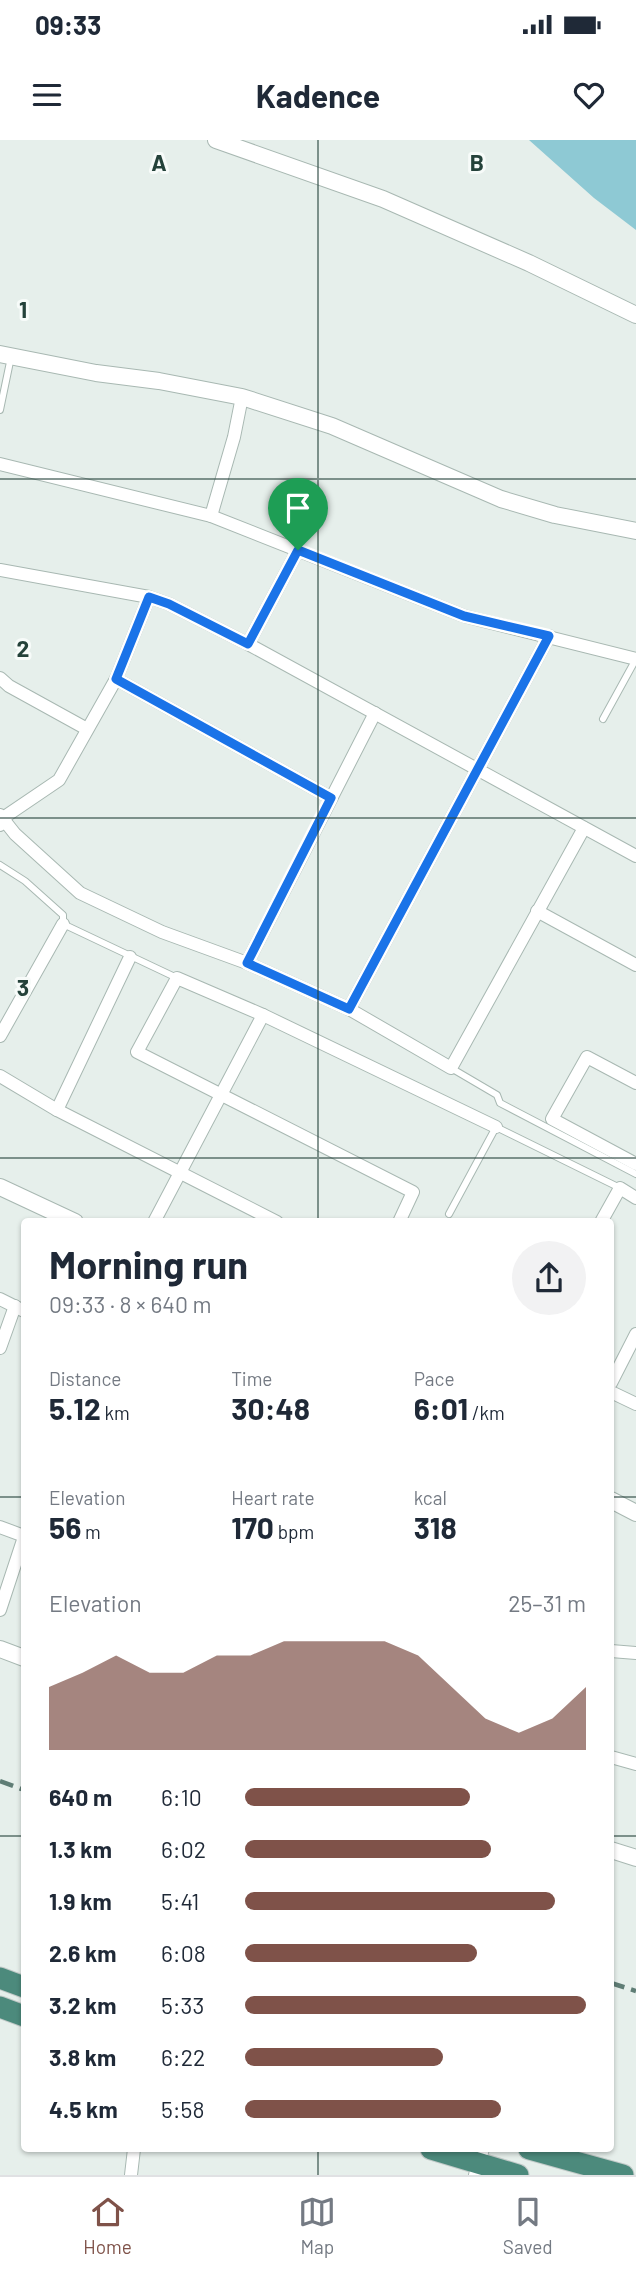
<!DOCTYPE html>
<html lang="en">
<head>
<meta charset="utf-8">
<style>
  :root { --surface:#fff; --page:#f2f2f3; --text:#1f2937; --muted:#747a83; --line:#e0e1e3; --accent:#7f5249 }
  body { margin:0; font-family:Barlow,sans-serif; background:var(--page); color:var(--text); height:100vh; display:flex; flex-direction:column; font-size:26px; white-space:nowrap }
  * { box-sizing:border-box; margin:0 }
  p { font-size:23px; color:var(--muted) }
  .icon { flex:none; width:38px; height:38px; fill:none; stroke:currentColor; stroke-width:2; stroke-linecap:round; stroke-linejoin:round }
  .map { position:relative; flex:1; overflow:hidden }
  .panel { position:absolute; left:21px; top:1078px; width:593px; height:934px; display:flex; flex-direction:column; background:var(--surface); border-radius:7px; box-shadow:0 2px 5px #0004 }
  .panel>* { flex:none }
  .pin { position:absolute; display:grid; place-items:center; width:60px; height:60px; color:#fff; margin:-72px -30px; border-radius:50% 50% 50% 0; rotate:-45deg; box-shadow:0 0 7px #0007 }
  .pin .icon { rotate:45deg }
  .round { display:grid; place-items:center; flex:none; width:74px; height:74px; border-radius:37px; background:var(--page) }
  .summary { display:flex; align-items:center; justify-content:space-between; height:119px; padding:0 28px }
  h1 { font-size:38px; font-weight:700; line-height:52px }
  .stats { display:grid; grid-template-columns:repeat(3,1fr); gap:10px; height:119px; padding:7px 28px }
  .stats div { display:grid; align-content:center }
  .stats b { font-size:30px; font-weight:700 }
  .stats small { font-size:19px; font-weight:400 }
  .stats p { font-size:19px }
  .chart { height:196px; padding:14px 28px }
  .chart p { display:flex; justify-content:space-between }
  .chart svg { width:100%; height:126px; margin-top:7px; fill:var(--accent); opacity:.7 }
  ul { padding:0 28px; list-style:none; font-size:23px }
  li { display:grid; grid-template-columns:112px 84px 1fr; align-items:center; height:52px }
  li i { height:18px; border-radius:9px; background:var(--accent) }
  .status { display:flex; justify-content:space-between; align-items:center; height:49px; padding:0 35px; background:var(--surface); direction:ltr }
  .status svg { height:19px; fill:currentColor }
  header { display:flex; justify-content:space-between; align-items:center; height:91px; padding:0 28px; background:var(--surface); font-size:32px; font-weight:700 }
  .tabs { display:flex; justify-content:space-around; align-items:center; height:98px; border-top:2px solid var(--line); background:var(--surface); font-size:19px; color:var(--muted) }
  .tabs a { display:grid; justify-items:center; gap:4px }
  .tabs .on { color:var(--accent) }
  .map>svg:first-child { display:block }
  .water { fill:#8ec9d4 }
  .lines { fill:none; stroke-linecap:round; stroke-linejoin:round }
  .service-casing { stroke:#a8b8b2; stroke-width:8 }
  .minor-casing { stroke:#a8b8b2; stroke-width:14 }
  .tertiary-casing { stroke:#a8b8b2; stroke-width:18 }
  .trunk-casing { stroke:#c2cac8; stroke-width:23 }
  .service { stroke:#fff; stroke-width:6 }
  .minor { stroke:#fff; stroke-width:12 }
  .tertiary { stroke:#fff; stroke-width:16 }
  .trunk { stroke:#4c8a7c; stroke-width:21 }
  .rail { stroke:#5f7d75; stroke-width:4.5; stroke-dasharray:14 7; stroke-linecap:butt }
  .route-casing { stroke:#fff; stroke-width:14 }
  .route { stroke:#1a73e8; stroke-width:9 }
  .grid { fill:none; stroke:#24423a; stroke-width:2; stroke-opacity:0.55 }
  .grid-label { font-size:23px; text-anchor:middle; font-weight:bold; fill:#24423a; stroke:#f7fbf9; stroke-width:6; stroke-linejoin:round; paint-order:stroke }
</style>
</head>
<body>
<div class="status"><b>09:33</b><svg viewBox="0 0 49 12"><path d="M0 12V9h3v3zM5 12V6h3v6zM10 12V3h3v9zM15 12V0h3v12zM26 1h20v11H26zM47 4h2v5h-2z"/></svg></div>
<header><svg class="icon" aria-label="menu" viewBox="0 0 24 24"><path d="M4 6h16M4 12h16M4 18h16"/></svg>Kadence<svg class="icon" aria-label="heart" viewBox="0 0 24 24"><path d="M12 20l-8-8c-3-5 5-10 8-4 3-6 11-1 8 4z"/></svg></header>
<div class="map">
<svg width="636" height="2035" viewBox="0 0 636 2035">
  <rect width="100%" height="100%" fill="#e6efeb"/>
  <!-- water -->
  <path class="water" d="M521 0H636V90L594 58 529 0Z"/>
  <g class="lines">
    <defs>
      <g id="service">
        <path d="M0 270 11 217"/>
        <path d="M603 579 636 519"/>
        <path d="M0 725 25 741 63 775V784L177 838"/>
        <path d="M451 928 497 955 500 963 636 1034"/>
        <path d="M449 1074 496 987 620 1048"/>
      </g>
      <g id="minor">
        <path d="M0 324 211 376 464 476 636 519"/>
        <path d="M211 376 234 297 242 257"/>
        <path d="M0 430 149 457 169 464 248 504 636 716"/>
        <path d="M248 504 298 410"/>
        <path d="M0 538 9 546 87 589"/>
        <path d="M116 539 331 658"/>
        <path d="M0 675 15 694 80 753 162 792 247 823 349 869 451 928 584 688"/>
        <path d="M0 685 3 678 59 640 116 539 149 457"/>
        <path d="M537 771 636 825"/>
        <path d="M247 823 375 573"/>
        <path d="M349 869 549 496"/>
        <path d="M0 896 63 784"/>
        <path d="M0 936 57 970 277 1082"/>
        <path d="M636 943 587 917 552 979 636 1024"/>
        <path d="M57 970 130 817"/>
        <path d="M154 1082 263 875"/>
        <path d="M399 1082 413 1052 137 912 177 838 263 875 496 987"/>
        <path d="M601 1082 620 1048 636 1058"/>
        <path d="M0 1159 24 1171"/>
        <path d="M0 1208 15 1166"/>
        <path d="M611 1243 636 1194"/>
        <path d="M611 1252 636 1264"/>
        <path d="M0 1387 24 1396"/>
        <path d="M0 1470 24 1397"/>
        <path d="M611 1511 636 1513"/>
        <path d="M611 1617 636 1624"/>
        <path d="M131 2035 134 2009"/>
        <path d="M475 2035 483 2009"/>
      </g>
      <g id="tertiary">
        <path d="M216 0 383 59 529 123 636 175"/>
        <path d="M0 214 96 233 159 241 242 257 332 286 501 359 555 375 636 391"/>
        <path d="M0 1047 75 1082"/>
        <path d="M611 1360 636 1373"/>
        <path d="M0 1509 24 1518"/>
        <path d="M611 1710 636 1718"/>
      </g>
      <g id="trunk">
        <path d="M0 1838 24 1847"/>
        <path d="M0 1867 24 1876"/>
        <path d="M431 2009 518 2035"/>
        <path d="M529 2009 623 2035"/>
      </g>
    </defs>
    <!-- service casing -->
    <use href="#service" class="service-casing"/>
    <!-- minor casing -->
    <use href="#minor" class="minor-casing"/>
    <!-- tertiary casing -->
    <use href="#tertiary" class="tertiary-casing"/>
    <!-- trunk casing -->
    <use href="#trunk" class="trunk-casing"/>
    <!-- service -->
    <use href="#service" class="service"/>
    <!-- minor -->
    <use href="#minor" class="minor"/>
    <!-- tertiary -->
    <use href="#tertiary" class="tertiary"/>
    <!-- trunk -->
    <use href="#trunk" class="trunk"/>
    <!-- rail -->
    <g class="rail">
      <path d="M0 1641 24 1650"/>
      <path d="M611 1843 636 1851"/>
    </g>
  </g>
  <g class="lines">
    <defs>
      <path id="route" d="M298 410 464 476 549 496 349 869 247 823 331 658 116 539 149 457 169 464 248 504Z"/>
    </defs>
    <!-- route casing -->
    <use href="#route" class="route-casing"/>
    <!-- route -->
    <use href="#route" class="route"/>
  </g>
  <!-- grid -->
  <path class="grid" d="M318 0V1082M0 339H636M0 678H636M0 1018H636M0 1357H24M611 1357H636M0 1696H24M611 1696H636M318 2009V2035"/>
  <g class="grid-label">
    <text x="159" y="31">A</text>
    <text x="477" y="31">B</text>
    <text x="23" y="178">1</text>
    <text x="23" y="517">2</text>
    <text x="23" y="856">3</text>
  </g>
</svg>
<div class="pin" style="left:298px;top:410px;background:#1e9e55"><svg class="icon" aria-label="arrive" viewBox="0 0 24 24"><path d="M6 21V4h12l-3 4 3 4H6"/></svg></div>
<section class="panel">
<div class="summary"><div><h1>Morning run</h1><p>09:33 · 8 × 640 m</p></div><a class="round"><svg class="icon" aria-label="share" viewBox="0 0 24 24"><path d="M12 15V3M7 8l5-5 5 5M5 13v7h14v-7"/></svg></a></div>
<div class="stats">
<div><p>Distance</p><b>5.12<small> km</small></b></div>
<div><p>Time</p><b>30:48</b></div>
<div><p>Pace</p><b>6:01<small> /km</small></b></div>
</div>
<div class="stats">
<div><p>Elevation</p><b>56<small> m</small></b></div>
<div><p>Heart rate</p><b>170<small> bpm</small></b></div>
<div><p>kcal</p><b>318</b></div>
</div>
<div class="chart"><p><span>Elevation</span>25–31 m</p>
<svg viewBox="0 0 160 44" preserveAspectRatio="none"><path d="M0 44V22L10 17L20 11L30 17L40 17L50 11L60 11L70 6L80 6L90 6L100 6L110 11L120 22L130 33L140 38L150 33L160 22V44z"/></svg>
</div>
<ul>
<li><b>640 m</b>6:10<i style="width:66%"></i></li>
<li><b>1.3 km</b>6:02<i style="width:72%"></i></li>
<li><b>1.9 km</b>5:41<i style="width:91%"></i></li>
<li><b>2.6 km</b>6:08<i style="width:68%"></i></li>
<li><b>3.2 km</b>5:33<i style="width:100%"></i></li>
<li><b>3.8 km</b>6:22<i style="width:58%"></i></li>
<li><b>4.5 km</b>5:58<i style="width:75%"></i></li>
</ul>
</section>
</div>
<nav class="tabs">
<a class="on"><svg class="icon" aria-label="home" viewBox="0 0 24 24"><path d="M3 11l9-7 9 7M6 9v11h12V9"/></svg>Home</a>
<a><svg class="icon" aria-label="map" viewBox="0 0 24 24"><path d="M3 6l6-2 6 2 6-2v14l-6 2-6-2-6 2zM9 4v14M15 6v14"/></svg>Map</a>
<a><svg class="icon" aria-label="saved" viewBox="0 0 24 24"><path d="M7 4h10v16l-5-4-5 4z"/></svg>Saved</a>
</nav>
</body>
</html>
